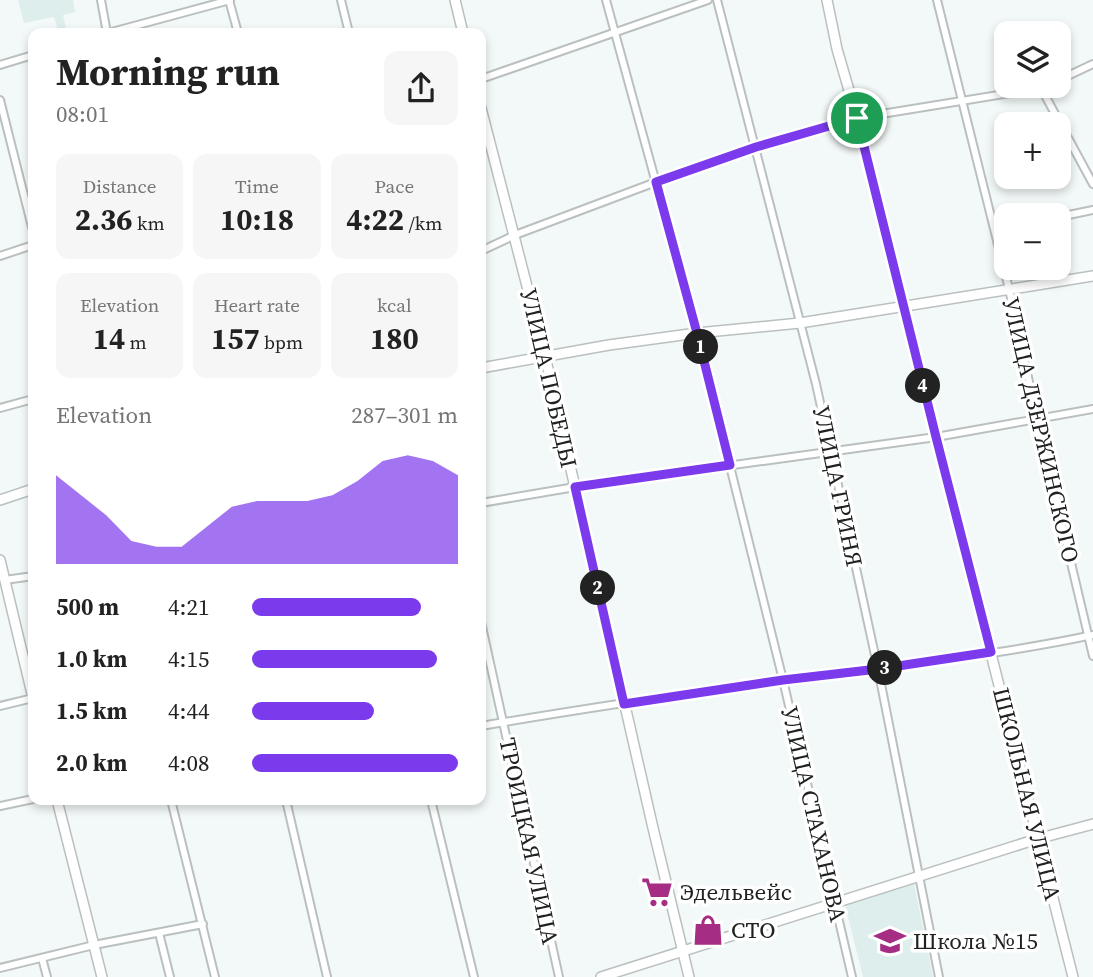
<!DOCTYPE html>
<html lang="en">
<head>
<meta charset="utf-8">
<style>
  :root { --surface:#fff; --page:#f6f6f6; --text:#222; --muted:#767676; --accent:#7c3aed }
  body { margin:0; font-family:"Source Serif 4",serif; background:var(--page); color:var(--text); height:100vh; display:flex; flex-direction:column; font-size:26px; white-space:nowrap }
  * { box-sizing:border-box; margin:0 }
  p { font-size:23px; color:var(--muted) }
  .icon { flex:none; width:38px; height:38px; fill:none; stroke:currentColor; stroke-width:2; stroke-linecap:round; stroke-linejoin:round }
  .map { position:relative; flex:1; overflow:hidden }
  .panel { position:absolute; left:28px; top:28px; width:458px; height:777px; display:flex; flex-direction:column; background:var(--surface); border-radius:14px; box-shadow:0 4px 10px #0003 }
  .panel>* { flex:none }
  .controls { position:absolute; left:994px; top:21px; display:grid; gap:14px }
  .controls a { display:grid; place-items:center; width:77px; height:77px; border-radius:14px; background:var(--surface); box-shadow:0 4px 10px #0003; font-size:35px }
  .pin { position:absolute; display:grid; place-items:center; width:60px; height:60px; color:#fff; margin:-30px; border:4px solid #fff; border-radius:50%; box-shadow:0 2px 7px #0007 }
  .km { position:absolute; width:35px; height:35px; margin:-18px; border-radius:50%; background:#222; color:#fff; font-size:19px; line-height:35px; text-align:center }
  .round { display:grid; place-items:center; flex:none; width:74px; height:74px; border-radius:14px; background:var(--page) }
  .head { display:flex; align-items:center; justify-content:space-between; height:119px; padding:0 28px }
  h1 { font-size:38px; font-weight:700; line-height:52px }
  .metrics { display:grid; grid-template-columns:repeat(3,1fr); gap:10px; height:119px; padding:7px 28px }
  .metrics div { display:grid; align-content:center; border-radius:14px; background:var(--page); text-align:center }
  .metrics b { font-size:30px; font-weight:700 }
  .metrics small { font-size:19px; font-weight:400 }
  .metrics p { font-size:19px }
  .chart { height:196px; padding:14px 28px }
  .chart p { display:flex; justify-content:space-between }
  .chart svg { width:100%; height:126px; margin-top:7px; fill:var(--accent); opacity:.7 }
  ul { padding:0 28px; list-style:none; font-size:23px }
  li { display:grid; grid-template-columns:112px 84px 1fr; align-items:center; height:52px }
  li i { height:18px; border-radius:9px; background:var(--accent) }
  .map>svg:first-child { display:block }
  .built { fill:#deeeec }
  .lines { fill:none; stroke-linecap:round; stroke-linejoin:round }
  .street-casing { stroke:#bac0c0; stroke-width:10 }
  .secondary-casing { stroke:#bac0c0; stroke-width:12 }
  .street { stroke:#fff; stroke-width:6 }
  .secondary { stroke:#fff; stroke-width:9 }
  .route-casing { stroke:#fff; stroke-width:14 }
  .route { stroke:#7c3aed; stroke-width:9 }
  .labels { text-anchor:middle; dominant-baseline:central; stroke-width:7; stroke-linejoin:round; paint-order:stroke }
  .street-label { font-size:23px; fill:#202222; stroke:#fff }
  .poi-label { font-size:23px; fill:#202222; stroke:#fff; text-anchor:start }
</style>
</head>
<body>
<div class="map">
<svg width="1093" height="977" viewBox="0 0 1093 977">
  <rect width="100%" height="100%" fill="#f3f9f8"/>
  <!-- built -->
  <g class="built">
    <path d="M18 0H73L75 12 63 15 67 33H59L54 17 24 23Z"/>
    <path d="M914 884 933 977H863L845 905Z"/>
  </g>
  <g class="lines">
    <defs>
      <g id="street">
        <path d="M101 0 107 33"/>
        <path d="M229 0 238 33"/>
        <path d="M341 0 349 33"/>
        <path d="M606 0 697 333 783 680 852 977"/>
        <path d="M717 0 816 384 878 669 939 977"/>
        <path d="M937 0 1009 289 1037 419 1093 656"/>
        <path d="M108 33 230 0"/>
        <path d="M0 65 33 55"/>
        <path d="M481 79 708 0"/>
        <path d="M1059 80 1093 64"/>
        <path d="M1041 88 1093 184"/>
        <path d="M0 100 33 231"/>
        <path d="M1059 217 1093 210"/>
        <path d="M481 251 515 235 656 182 756 147 857 118 1041 88 1046 86"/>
        <path d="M0 256 33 245"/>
        <path d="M0 408 33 399"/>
        <path d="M481 503 575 487 936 437 1093 409"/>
        <path d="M5 580 33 576"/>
        <path d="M481 622 559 977"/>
        <path d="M0 706 33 698"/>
        <path d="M481 726C581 709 682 694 782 680 886 666 990 657 1093 635"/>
        <path d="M171 800 215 977"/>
        <path d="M286 800 327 977"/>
        <path d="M431 800 474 977"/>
        <path d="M0 806 33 799"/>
        <path d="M159 933 170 977"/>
        <path d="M42 958 47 977"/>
        <path d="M0 968 94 945 203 924"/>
      </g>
      <g id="secondary">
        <path d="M455 0 463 33"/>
        <path d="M827 0 837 49 857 118 936 437 1073 977"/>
        <path d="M481 108 545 356 653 828 689 977"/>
        <path d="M481 368 609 345 697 333 800 323 1093 276"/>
        <path d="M0 500 33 489"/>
        <path d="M0 560 33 698"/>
        <path d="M57 800 102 977"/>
        <path d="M601 977 1037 839 1093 824"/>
      </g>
    </defs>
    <!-- street casing -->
    <use href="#street" class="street-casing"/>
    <!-- secondary casing -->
    <use href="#secondary" class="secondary-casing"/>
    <!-- street -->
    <use href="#street" class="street"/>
    <!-- secondary -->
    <use href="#secondary" class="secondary"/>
  </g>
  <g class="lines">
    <defs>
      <path id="route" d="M857 118 936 437 991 652 878 669 783 680 624 704 575 487 730 465 697 333 656 182 756 147Z"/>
    </defs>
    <!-- route casing -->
    <use href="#route" class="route-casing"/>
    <!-- route -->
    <use href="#route" class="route"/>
  </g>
  <!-- icons -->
  <defs>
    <symbol id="supermarket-bare" viewBox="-9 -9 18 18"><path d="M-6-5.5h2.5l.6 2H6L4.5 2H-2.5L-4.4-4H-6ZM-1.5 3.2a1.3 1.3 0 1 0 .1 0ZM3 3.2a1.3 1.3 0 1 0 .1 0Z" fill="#a52d84" stroke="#fff" stroke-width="2.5" paint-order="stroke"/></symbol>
    <symbol id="shop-bare" viewBox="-9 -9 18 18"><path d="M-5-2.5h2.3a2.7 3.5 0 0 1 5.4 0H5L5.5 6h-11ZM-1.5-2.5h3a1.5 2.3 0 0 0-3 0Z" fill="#a52d84" stroke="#fff" stroke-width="2.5" paint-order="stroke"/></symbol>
    <symbol id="school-bare" viewBox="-9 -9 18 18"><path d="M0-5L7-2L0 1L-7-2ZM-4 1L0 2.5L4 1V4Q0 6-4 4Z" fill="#a52d84" stroke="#fff" stroke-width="2.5" paint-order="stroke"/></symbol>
  </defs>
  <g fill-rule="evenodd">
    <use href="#supermarket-bare" x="635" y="870" width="44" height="44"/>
    <use href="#shop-bare" x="686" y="908" width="44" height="44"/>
    <use href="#school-bare" x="868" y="919" width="44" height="44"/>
  </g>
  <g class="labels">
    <!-- street labels -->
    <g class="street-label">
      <text transform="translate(549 378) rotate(77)">УЛИЦА ПОБЕДЫ</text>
      <text transform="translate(1041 430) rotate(77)">УЛИЦА ДЗЕРЖИНСКОГО</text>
      <text transform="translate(838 486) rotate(78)">УЛИЦА ГРИНЯ</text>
      <text transform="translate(1027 794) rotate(76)">ШКОЛЬНАЯ УЛИЦА</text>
      <text transform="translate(814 814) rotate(77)">УЛИЦА СТАХАНОВА</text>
      <text transform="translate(529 841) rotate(78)">ТРОИЦКАЯ УЛИЦА</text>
    </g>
    <!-- poi labels -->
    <g class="poi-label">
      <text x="680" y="892">Эдельвейс</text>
      <text x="731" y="930">СТО</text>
      <text x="913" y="941">Школа №15</text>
    </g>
  </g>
</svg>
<div class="controls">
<a><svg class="icon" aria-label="layers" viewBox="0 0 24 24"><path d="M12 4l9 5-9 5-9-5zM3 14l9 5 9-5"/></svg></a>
<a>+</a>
<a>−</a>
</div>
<div class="pin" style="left:857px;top:118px;background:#1e9e55"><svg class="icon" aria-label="arrive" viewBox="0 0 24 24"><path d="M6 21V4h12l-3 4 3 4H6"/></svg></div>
<b class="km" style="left:701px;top:347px">1</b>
<b class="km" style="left:598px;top:588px">2</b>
<b class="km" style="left:885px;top:668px">3</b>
<b class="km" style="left:923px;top:386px">4</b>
<section class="panel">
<div class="head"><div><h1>Morning run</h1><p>08:01</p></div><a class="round"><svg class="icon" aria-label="share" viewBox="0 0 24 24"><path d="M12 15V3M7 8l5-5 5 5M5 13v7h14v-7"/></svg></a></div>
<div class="metrics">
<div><p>Distance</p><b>2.36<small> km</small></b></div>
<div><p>Time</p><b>10:18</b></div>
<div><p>Pace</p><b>4:22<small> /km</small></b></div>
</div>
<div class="metrics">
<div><p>Elevation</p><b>14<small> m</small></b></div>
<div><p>Heart rate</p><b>157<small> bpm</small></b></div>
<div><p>kcal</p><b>180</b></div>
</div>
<div class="chart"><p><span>Elevation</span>287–301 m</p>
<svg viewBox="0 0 160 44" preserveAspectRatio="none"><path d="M0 44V13L10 20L20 27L30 36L40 38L50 38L60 31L70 24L80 22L90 22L100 22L110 20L120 15L130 8L140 6L150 8L160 13V44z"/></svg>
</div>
<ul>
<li><b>500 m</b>4:21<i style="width:82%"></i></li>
<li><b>1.0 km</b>4:15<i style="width:90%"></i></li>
<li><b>1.5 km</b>4:44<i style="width:59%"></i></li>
<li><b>2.0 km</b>4:08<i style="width:100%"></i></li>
</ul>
</section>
</div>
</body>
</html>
